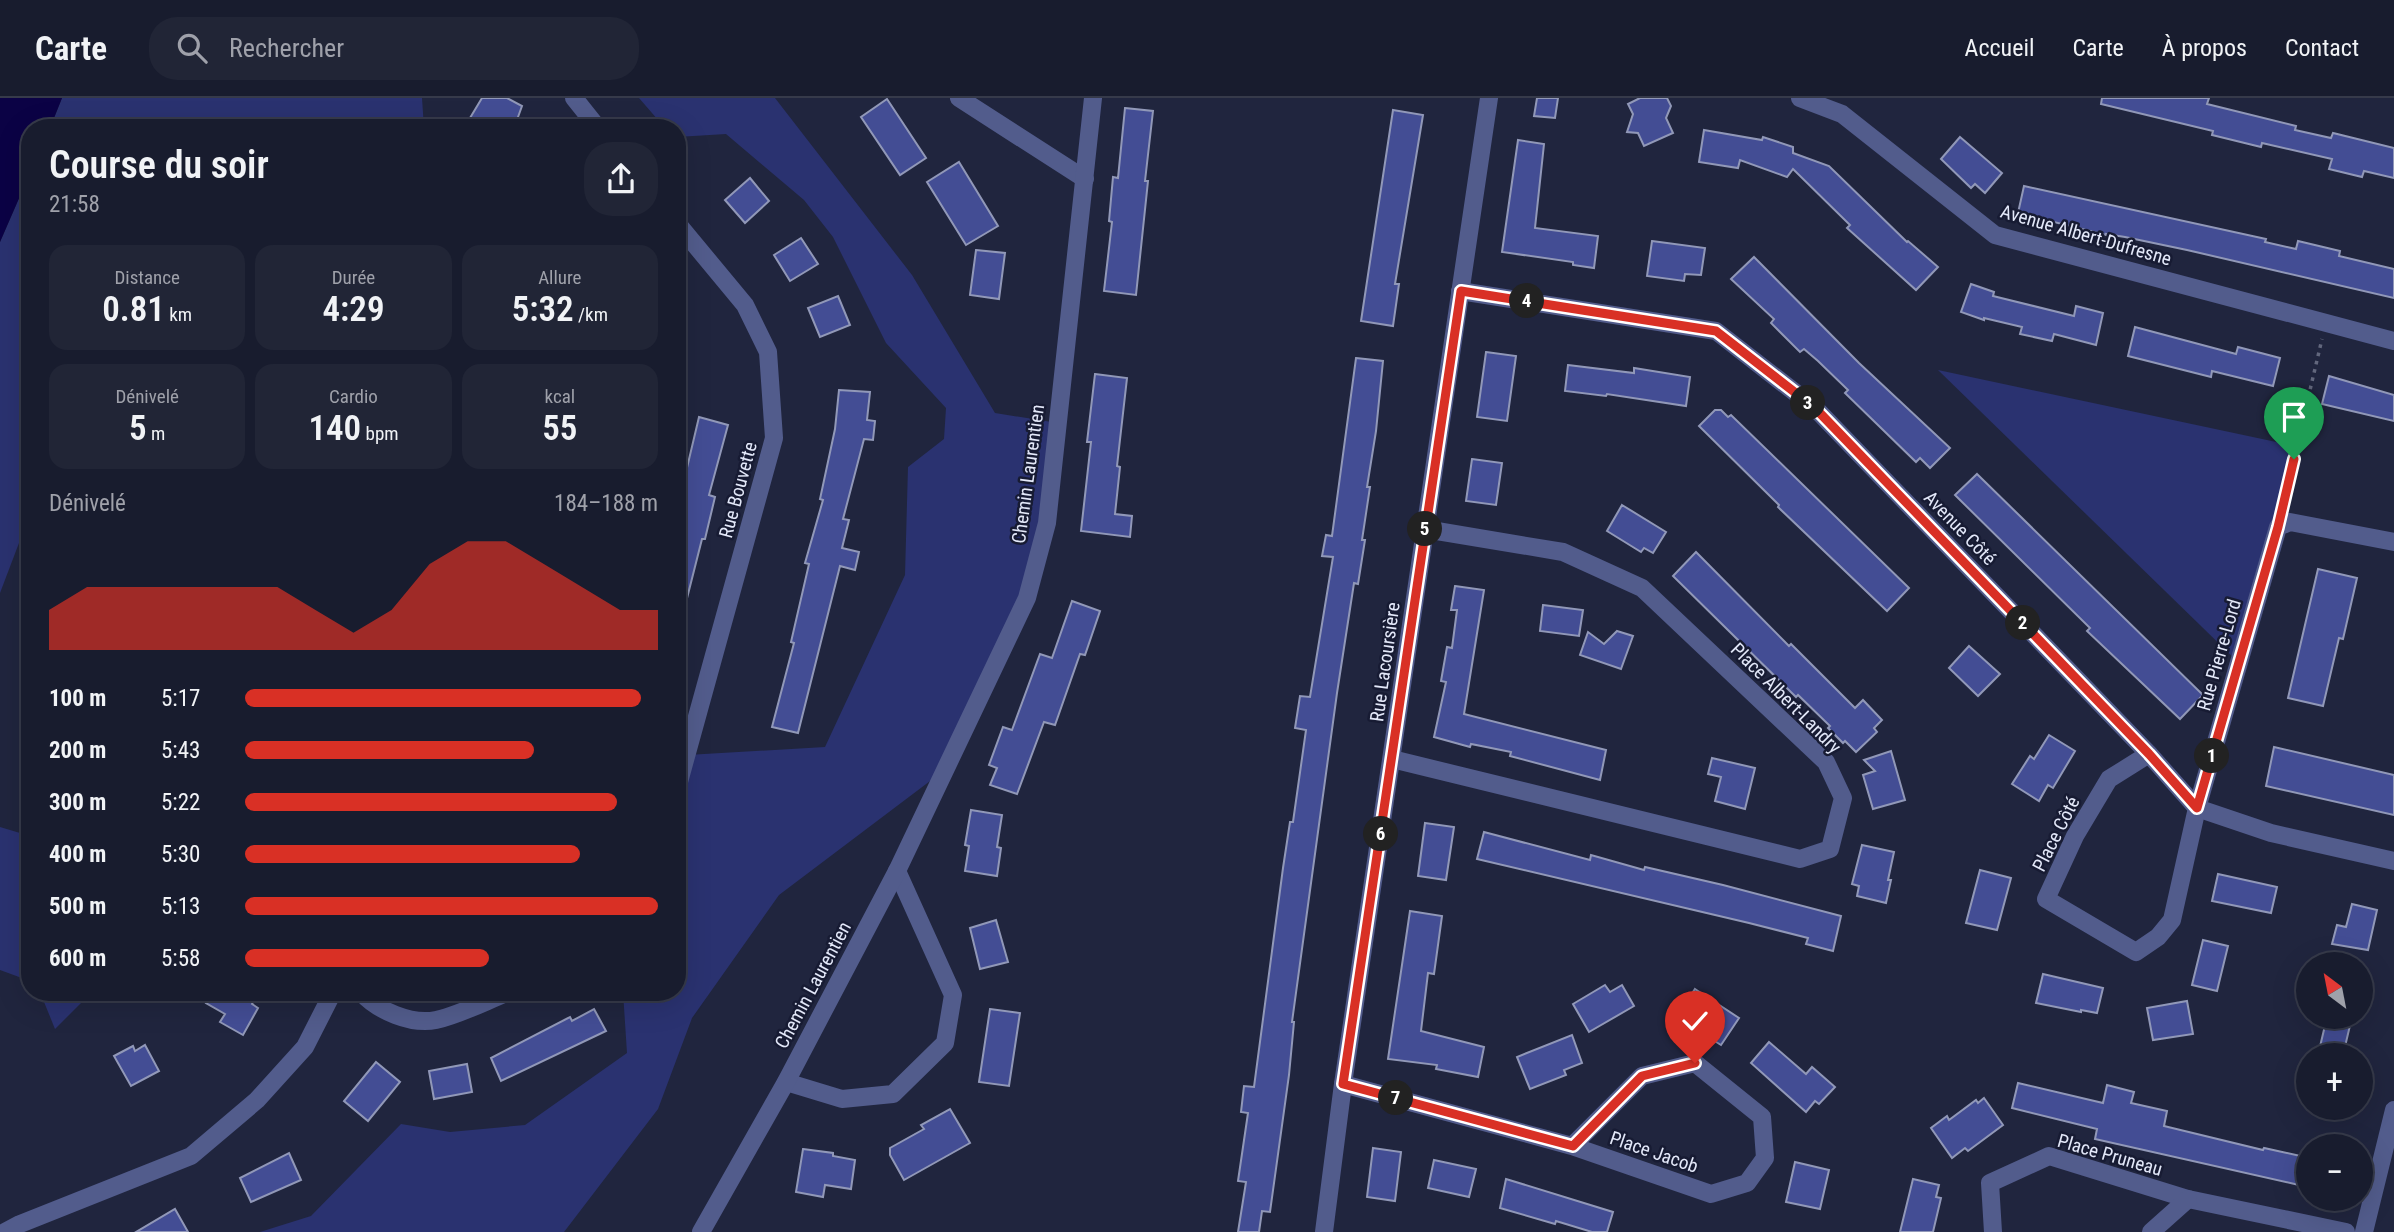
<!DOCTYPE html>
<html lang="fr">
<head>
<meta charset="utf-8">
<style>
  :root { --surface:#181c2e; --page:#212536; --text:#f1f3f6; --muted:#9fa1aa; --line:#363a4a; --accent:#d93025 }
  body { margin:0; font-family:"Roboto Condensed",sans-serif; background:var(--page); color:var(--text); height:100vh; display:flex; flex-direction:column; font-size:26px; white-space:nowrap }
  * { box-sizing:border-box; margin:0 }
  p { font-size:23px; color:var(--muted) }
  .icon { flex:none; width:38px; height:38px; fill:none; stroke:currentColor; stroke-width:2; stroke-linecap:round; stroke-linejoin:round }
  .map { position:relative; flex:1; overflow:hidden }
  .side { position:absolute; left:21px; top:21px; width:665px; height:882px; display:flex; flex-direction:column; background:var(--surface); border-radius:28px; box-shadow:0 7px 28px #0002,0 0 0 2px var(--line) }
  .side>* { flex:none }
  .needle { width:46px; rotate:328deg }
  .fabs { position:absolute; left:2296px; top:854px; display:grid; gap:14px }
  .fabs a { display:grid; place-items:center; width:77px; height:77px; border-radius:50%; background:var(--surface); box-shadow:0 7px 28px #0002,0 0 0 2px var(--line); font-size:35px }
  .pin { position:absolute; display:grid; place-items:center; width:60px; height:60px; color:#fff; margin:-72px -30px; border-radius:50% 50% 50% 0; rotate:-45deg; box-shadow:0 0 7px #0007 }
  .pin .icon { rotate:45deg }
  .km { position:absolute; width:35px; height:35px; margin:-18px; border-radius:50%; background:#222; color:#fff; font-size:19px; line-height:35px; text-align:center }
  .round { display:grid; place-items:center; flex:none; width:74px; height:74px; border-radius:28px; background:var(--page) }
  .summary { display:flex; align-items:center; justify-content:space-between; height:119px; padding:0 28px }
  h1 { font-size:38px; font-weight:600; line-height:52px }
  .figures { display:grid; grid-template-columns:repeat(3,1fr); gap:10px; height:119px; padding:7px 28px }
  .figures div { display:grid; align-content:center; border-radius:18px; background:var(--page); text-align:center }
  .figures b { font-size:35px; font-weight:600 }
  .figures small { font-size:19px; font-weight:400 }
  .figures p { font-size:19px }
  .chart { height:196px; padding:14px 28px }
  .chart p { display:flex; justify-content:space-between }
  .chart svg { width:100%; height:126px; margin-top:7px; fill:var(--accent); opacity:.7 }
  ul { padding:0 28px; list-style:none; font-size:23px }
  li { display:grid; grid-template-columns:112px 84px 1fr; align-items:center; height:52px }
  li i { height:18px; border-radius:9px; background:var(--accent) }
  header { display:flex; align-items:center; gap:42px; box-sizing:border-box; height:98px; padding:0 35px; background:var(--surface); border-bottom:2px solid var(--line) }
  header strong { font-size:33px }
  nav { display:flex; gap:38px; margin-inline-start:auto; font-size:24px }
  .search { width:490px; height:63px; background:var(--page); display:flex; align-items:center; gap:18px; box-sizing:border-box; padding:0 24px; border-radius:28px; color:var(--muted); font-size:26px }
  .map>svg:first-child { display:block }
  .green { fill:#2a3270 }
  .water { fill:#0b0245 }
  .building { fill:#434d94; stroke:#9198b8; stroke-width:2 }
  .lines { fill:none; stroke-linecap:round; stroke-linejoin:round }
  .path { stroke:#62677d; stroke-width:3.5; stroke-dasharray:3.5 5; stroke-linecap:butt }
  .minor { stroke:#525c8c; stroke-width:18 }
  .route-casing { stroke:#fff; stroke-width:14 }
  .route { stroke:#d93025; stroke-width:9 }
  .labels { text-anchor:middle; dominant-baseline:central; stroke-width:5; stroke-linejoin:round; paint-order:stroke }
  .street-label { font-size:19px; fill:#e3e8f9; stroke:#171b33 }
</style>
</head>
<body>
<header>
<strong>Carte</strong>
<div class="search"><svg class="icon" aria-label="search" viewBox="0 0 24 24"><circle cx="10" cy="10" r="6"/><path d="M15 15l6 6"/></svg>Rechercher</div>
<nav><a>Accueil</a><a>Carte</a><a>À propos</a><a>Contact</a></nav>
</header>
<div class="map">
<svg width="2394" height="1134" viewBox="0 0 2394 1134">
  <rect width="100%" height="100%" fill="#20253e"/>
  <!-- green -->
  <g class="green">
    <path d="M62 0H422L424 30H239L225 27 219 30H50Z"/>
    <path d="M639 0H775L912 177 995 315 1058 325 1027 500 946 671 779 797 692 920 658 1011 564 1134H260L311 1118 401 1026 450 1034 525 1027 627 955 623 894H677V691L687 657 825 649 905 477 908 369 944 341 946 310 886 245 833 139 804 102 726 36 677 39V30H665Z"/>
    <path d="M30 75V416L0 495V144Z"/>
    <path d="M1938 272 2300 349 2239 565Z"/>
    <path d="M0 729 30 738V883L0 872Z"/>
    <path d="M40 894H92L55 931Z"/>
  </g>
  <!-- water -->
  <path class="water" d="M0 0H62L50 30H30V75L0 144Z"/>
  <!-- building -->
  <g class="building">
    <path d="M482 0H507L522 8 514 30H464Z"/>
    <path d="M1537 0H1558L1555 20 1534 18Z"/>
    <path d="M1640 0H1667L1671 8 1666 20 1673 35 1644 48 1638 35 1627 34 1633 16 1628 6Z"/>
    <path d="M2102 0H2209L2207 6 2296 28 2295 32 2331 40 2333 35 2394 50V80L2364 73 2362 79 2329 71 2332 61 2262 45 2261 49 2212 37 2213 33 2101 6Z"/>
    <path d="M887 1 926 60 900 77 861 19Z"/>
    <path d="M1125 10 1153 13 1145 83H1148L1136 197 1104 193 1112 124 1109 123 1113 79 1118 80Z"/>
    <path d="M1393 12 1423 17 1395 186H1399L1393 228 1361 223Z"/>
    <path d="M1704 32 1762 42 1763 39 1793 49V55L1829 68 1907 144 1908 143 1938 169 1916 192 1847 130 1850 127 1793 71 1787 79 1740 62 1738 70 1699 64Z"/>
    <path d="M1960 39 2002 75 1985 95 1975 86 1971 90 1941 61Z"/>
    <path d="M1518 42 1544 46 1535 130 1598 138 1594 170 1573 167V164L1502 154Z"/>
    <path d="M959 64 998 128 966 147 927 84Z"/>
    <path d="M750 80 769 103 745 125 725 102Z"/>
    <path d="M2024 88 2266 141 2265 144 2296 151 2298 143 2340 153 2339 158 2394 171V200L2187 152 2125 139 2106 136V137L2018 115Z"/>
    <path d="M801 140 818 166 790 183 774 157Z"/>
    <path d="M1652 143 1705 150 1701 177 1685 176 1684 183 1647 178Z"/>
    <path d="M976 152 1005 155 999 201 970 197Z"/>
    <path d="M1754 159 1859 265 1950 350 1930 370 1920 360 1916 364 1845 295 1848 292 1818 263 1804 251 1800 254 1771 225 1774 221 1731 181Z"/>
    <path d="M1971 186 1994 194 1993 198 2074 218 2076 208 2103 215 2096 247 2054 236 2052 243 2020 236 2022 229 1984 220V222L1961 214Z"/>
    <path d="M838 198 850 227 820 239 808 210Z"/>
    <path d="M2135 229 2236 256 2238 249 2280 260 2273 288 2212 273 2211 279 2128 258Z"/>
    <path d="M1486 254 1516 258 1507 323 1477 319Z"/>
    <path d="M1356 260 1383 263 1376 333 1367 389H1370L1362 442H1365L1358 486 1354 485 1337 595 1292 924H1294L1289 977 1270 1114 1262 1113 1259 1134H1238L1246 1084 1238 1083 1248 1015 1241 1014 1244 988 1254 989 1283 770 1290 724H1293L1306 632 1295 630 1300 598 1310 599 1333 459 1322 458 1326 437 1332 438Z"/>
    <path d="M1568 267 1634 275V270L1690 279 1686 308 1607 296 1606 298 1565 293Z"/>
    <path d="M1095 276 1127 280 1117 368 1120 369 1115 416 1132 418 1130 439 1081 433 1091 344H1087Z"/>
    <path d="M2329 278 2394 297V323L2322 306Z"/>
    <path d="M839 292 870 294 867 322 875 323 873 342 864 341 843 421 849 422 842 450 859 454 855 472 840 468 798 635 772 629 794 545 791 544 809 466 805 465 823 402 820 401 835 331Z"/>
    <path d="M1715 312H1721L1728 319 1731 317 1909 490 1887 513 1778 409 1779 407 1699 328Z"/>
    <path d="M699 319 728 327 709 397 715 399 705 441H702L683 516 677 515V412Z"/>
    <path d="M1472 361 1502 365 1496 407 1466 403Z"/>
    <path d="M1977 376 2203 597 2180 621 2087 533 2090 530 1955 397Z"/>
    <path d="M1622 407 1666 434 1653 455 1644 450 1641 454 1607 433Z"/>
    <path d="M1696 454 1789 548 1791 546 1855 610 1863 602 1882 622 1874 630 1877 634 1856 654 1845 643 1843 645 1828 630 1830 628 1798 597 1796 599 1673 478Z"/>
    <path d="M2318 471 2357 480 2343 541 2339 540 2323 608 2288 600Z"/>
    <path d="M1455 488 1484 492 1464 616 1606 652 1600 682 1510 658 1511 654 1471 646 1470 649 1434 639 1446 584 1441 583 1447 549 1452 550 1457 512H1451Z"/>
    <path d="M1072 503 1100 513 1085 557 1080 556 1055 627 1044 624 1017 696 990 687 997 670 989 667 1003 629 1012 632 1040 556 1052 560Z"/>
    <path d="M1543 507 1583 512 1579 538 1540 533Z"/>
    <path d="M1617 533 1633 538 1621 571 1580 557 1588 534 1604 546Z"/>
    <path d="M1969 548 2000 576 1978 598 1949 570Z"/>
    <path d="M2049 637 2075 653 2053 690 2048 687 2039 703 2012 686 2030 658 2034 661Z"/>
    <path d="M2274 649 2394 677V717L2266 688Z"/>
    <path d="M1891 653 1905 702 1873 711 1863 677 1875 673 1864 662Z"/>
    <path d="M1712 660 1755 670 1745 711 1715 703 1721 679 1708 676Z"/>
    <path d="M971 712 1002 717 997 749 1001 750 997 778 965 773 969 748 965 747Z"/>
    <path d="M1425 725 1454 729 1446 782 1418 778Z"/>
    <path d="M1484 734 1590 762 1591 757 1644 772 1645 769 1723 787 1841 818 1833 853 1806 846 1808 840 1749 825 1477 761Z"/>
    <path d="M1862 747 1894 754 1888 782H1891L1886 805 1857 798 1859 788 1852 786Z"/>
    <path d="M1980 772 2011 780 1997 832 1966 825Z"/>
    <path d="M2218 776 2277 789 2271 815 2212 803Z"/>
    <path d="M2352 806 2377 812 2368 852 2332 846 2337 827 2346 829Z"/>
    <path d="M1410 813 1442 818 1434 876 1428 875 1421 933 1484 949 1478 979 1436 971 1437 967 1388 961Z"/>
    <path d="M996 822 1008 864 980 871 970 830Z"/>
    <path d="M2203 842 2228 848 2217 893 2192 887Z"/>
    <path d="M2043 876 2103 890 2097 915 2081 912V914L2036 905Z"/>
    <path d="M1605 887 1610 894 1622 887 1634 908 1589 934 1573 906Z"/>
    <path d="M1695 891 1739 920 1721 947 1689 927 1692 922 1680 914Z"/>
    <path d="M212 894H258L252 906 258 910 243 937 220 924 225 916 206 905Z"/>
    <path d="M2187 903 2193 936 2153 942 2147 910Z"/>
    <path d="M594 911 606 933 501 983 491 960 570 919 572 923Z"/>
    <path d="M990 911 1020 915 1009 988 979 984Z"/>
    <path d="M2327 919H2352L2343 957H2318Z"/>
    <path d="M1572 937 1582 965 1564 972 1566 977 1530 991 1517 959Z"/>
    <path d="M1769 944 1806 976 1812 969 1835 989 1819 1006 1815 1003 1806 1014 1751 965Z"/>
    <path d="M145 947 159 973 131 988 114 958 133 948 135 953Z"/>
    <path d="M376 964 400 984 368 1023 344 1003Z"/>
    <path d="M467 966 472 994 434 1001 429 973Z"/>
    <path d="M2018 985 2103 1005 2107 987 2134 994 2131 1005 2167 1013 2164 1028 2263 1052 2264 1050 2305 1059 2299 1087 2095 1041 2097 1031 2012 1010Z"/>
    <path d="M1984 1000 2003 1027 1968 1053 1965 1050 1952 1060 1931 1030 1947 1018 1949 1022 1976 1002 1978 1005Z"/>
    <path d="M950 1011 970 1045 904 1082 890 1057V1050L924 1031 921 1027Z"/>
    <path d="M1373 1050 1401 1054 1395 1103 1367 1099Z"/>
    <path d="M803 1051 833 1055V1058L855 1062 851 1091 825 1087 823 1099 796 1094Z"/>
    <path d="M289 1055 301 1082 251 1104 240 1080Z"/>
    <path d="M1434 1062 1476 1071 1469 1099 1428 1090Z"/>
    <path d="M1795 1064 1829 1072 1820 1111 1786 1104Z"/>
    <path d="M1506 1081 1613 1114 1607 1134H1592L1556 1123 1555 1126 1500 1110Z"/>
    <path d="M1913 1081 1939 1087 1936 1099 1941 1100 1933 1134H1900Z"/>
    <path d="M175 1111 188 1134H136Z"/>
  </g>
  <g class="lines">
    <!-- path -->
    <path class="path" d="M2283 407 2322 241"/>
    <!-- minor -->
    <g class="minor">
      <path d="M574 0 598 30"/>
      <path d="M959 0 1085 81"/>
      <path d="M1800 0 1842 16 1995 137 2394 243"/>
      <path d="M677 125 745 207 768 254 774 340 677 691"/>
      <path d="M1460 193 1716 233 1815 310 2149 656 2197 710 2271 735 2394 763"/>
      <path d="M2149 656 2109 681 2075 738 2046 801 2136 854 2158 839 2172 822 2197 710 2278 429 2290 424 2394 444"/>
      <path d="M1392 661 1800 761 1830 751 1843 700 1826 664 1642 490 1563 454 1425 431"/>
      <path d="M361 894C377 913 412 927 436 922 459 917 486 903 509 894"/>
      <path d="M786 984 842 1001 893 996 945 945 953 897 897 773"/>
      <path d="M1343 986 1572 1048 1711 1096 1747 1085 1765 1060 1762 1019 1695 965 1642 978 1572 1048"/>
      <path d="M5 1134 20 1126 191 1058 257 1002 305 949 333 894"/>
      <path d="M701 1134 786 984 897 773 1027 500 1047 425 1093 0"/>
      <path d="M1324 1134 1343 986 1489 0"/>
      <path d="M1993 1134 1990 1085 2049 1058 2188 1101 2346 1134"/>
      <path d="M2151 1134 2188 1101"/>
      <path d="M2364 1134 2394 1012"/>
    </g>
  </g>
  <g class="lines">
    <defs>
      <path id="route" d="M1695 965 1642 978 1573 1048 1343 986 1461 193 1716 233 1815 310 2149 656 2197 710 2278 429 2294 361"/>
    </defs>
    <!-- route casing -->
    <use href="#route" class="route-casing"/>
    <!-- route -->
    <use href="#route" class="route"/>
  </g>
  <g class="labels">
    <!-- street labels -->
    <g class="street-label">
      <text transform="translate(2086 137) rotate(16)">Avenue Albert-Dufresne</text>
      <text transform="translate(1028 376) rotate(-82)">Chemin Laurentien</text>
      <text transform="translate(738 392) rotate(-75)">Rue Bouvette</text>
      <text transform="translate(1960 430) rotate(46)">Avenue Côté</text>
      <text transform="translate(2219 557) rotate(-74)">Rue Pierre-Lord</text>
      <text transform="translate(1385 564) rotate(-82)">Rue Lacoursière</text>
      <text transform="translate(1786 600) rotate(45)">Place Albert-Landry</text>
      <text transform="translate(2056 736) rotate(-63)">Place Côté</text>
      <text transform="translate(813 887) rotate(-62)">Chemin Laurentien</text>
      <text transform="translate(1654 1054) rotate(19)">Place Jacob</text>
      <text transform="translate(2110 1057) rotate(16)">Place Pruneau</text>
    </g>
  </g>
</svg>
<div class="fabs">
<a><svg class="needle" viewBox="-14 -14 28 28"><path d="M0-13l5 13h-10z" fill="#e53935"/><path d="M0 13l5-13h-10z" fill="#9fa1aa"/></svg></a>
<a>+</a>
<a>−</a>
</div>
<div class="pin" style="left:2294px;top:361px;background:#1e9e55"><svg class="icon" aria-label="arrive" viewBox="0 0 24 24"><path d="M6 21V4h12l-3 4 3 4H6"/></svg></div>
<div class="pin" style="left:1695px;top:965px;background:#d93025"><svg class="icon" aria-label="check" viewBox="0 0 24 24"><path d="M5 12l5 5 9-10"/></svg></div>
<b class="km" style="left:2212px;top:658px">1</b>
<b class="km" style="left:2023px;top:525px">2</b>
<b class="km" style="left:1808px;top:305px">3</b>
<b class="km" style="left:1527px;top:203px">4</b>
<b class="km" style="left:1425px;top:431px">5</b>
<b class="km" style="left:1381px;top:736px">6</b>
<b class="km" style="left:1396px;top:1000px">7</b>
<section class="side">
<div class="summary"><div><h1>Course du soir</h1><p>21:58</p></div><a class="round"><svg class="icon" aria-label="share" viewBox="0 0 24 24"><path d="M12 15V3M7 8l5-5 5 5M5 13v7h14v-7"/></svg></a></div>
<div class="figures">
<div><p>Distance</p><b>0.81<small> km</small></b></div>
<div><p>Durée</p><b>4:29</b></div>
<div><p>Allure</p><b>5:32<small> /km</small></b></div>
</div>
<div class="figures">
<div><p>Dénivelé</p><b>5<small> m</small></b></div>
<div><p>Cardio</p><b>140<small> bpm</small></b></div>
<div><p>kcal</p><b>55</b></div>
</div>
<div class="chart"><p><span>Dénivelé</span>184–188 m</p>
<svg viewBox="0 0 160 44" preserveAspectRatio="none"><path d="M0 44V30L10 22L20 22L30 22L40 22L50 22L60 22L70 30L80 38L90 30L100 14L110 6L120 6L130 14L140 22L150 30L160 30V44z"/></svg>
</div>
<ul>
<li><b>100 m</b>5:17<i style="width:96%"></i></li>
<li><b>200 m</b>5:43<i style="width:70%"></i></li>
<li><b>300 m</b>5:22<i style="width:90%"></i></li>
<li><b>400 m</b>5:30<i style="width:81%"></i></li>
<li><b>500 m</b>5:13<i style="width:100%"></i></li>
<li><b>600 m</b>5:58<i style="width:59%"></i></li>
</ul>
</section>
</div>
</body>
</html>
